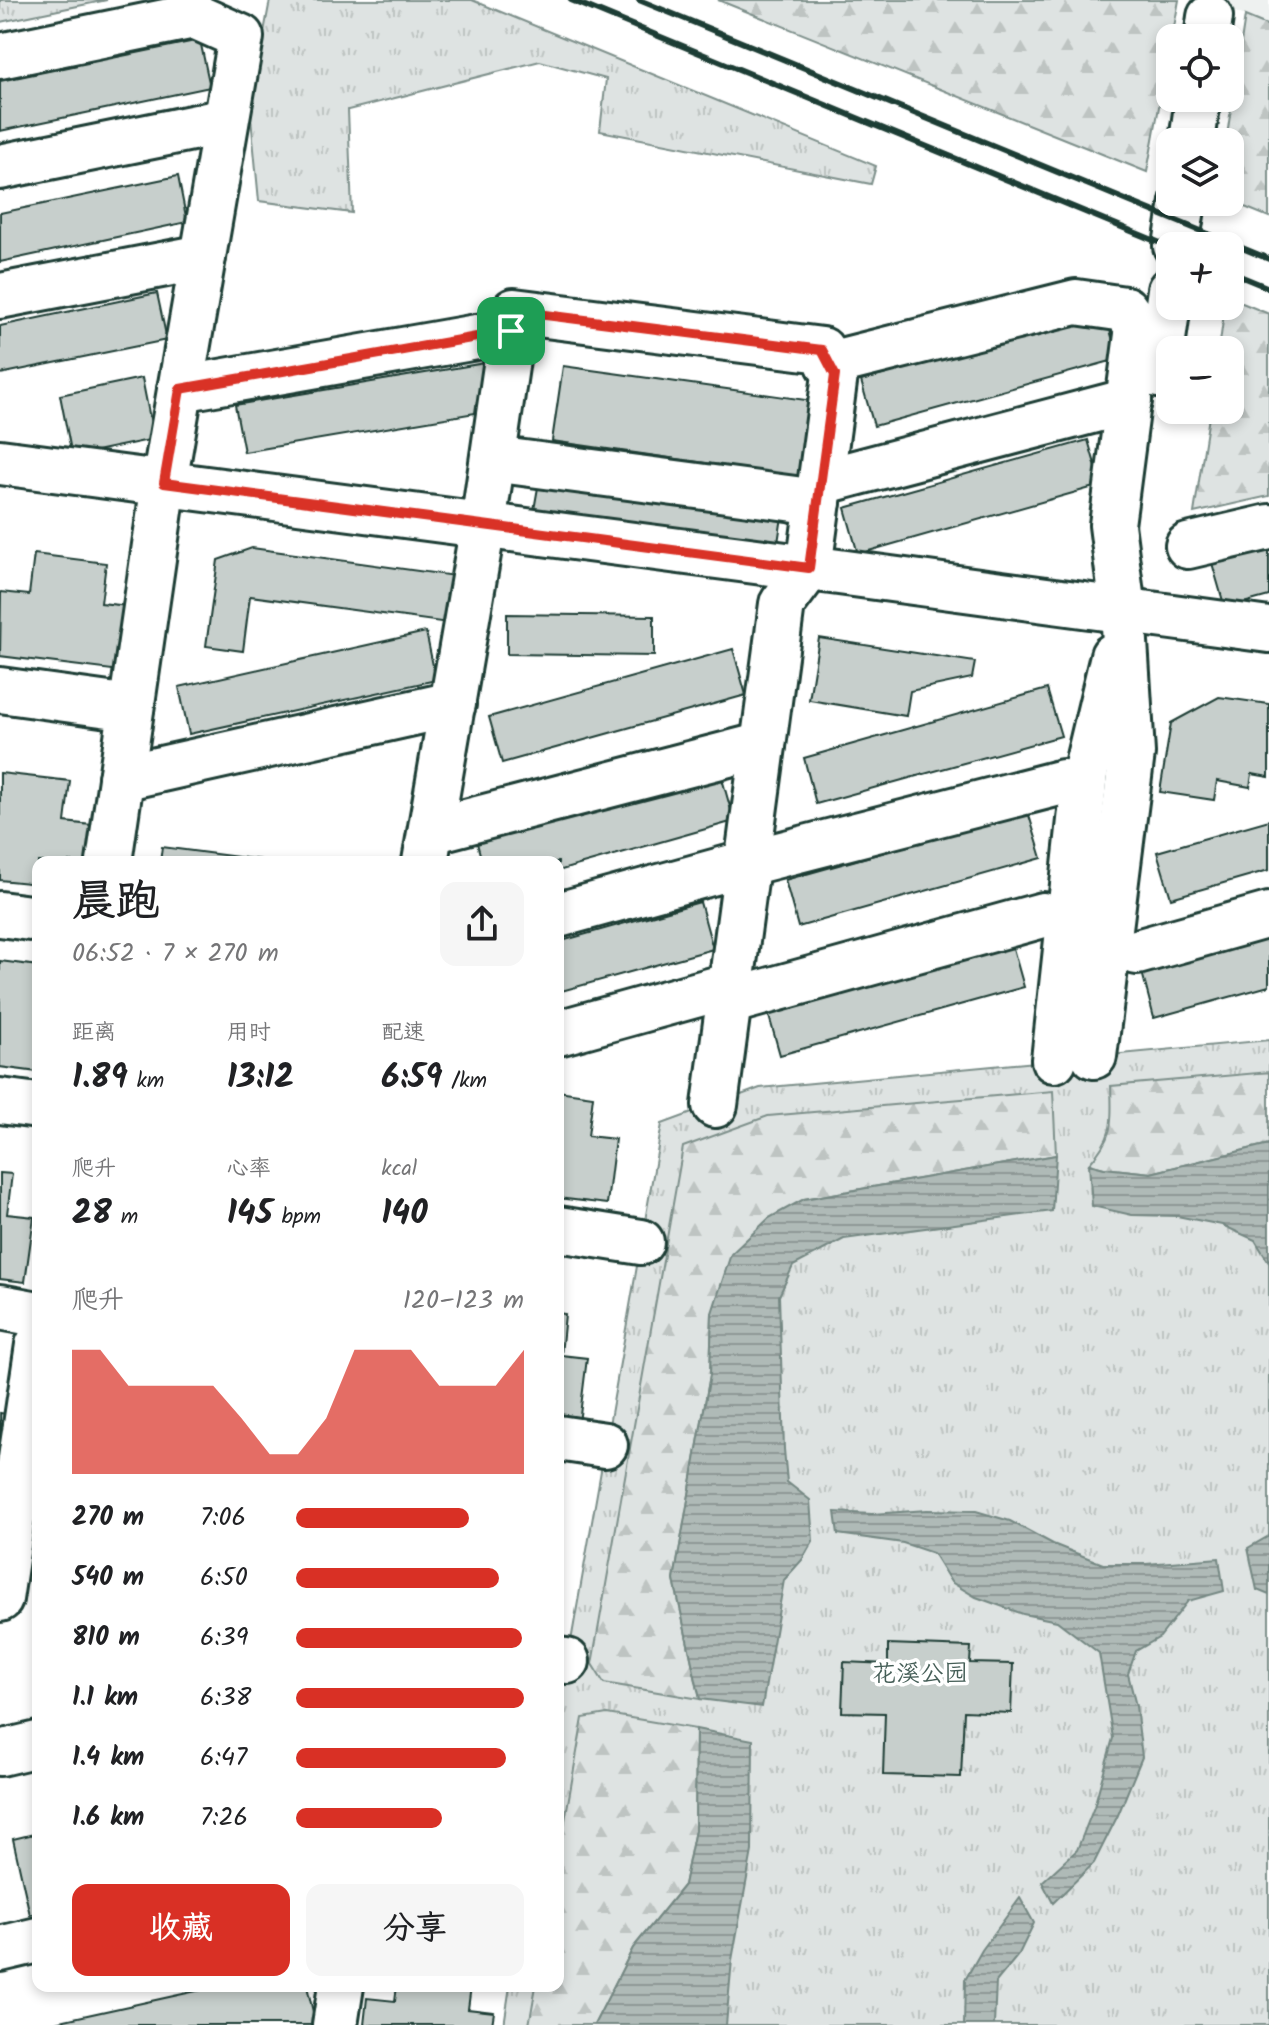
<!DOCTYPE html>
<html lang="zh">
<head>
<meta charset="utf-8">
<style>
  :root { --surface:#fff; --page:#f6f6f6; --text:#202124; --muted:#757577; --accent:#d93025 }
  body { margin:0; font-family:Kalam,"LXGW WenKai TC",sans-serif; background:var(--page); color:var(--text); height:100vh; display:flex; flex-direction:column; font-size:30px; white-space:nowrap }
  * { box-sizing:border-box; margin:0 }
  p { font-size:26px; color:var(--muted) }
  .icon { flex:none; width:44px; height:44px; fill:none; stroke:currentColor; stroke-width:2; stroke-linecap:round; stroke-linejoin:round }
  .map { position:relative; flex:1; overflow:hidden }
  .side { position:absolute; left:32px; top:856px; width:532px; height:1136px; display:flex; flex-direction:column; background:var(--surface); border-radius:16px; box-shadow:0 4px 12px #0003 }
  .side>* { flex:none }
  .controls { position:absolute; left:1156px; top:24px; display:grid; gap:16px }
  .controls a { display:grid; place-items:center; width:88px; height:88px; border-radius:16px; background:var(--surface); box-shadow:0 4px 12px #0003; font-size:40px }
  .pin { position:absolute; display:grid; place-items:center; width:68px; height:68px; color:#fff; margin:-34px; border-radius:16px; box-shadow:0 4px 12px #0006 }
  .round { display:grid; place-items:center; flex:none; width:84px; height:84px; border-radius:16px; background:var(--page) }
  .summary { display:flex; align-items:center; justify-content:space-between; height:136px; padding:0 40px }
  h1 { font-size:44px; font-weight:600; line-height:60px }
  .figures { display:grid; grid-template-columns:repeat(3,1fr); gap:12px; height:136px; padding:8px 40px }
  .figures div { display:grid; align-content:center }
  .figures b { font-size:34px; font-weight:600 }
  .figures small { font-size:22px; font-weight:400 }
  .figures p { font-size:22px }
  .chart { height:224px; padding:16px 40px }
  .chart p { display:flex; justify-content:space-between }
  .chart svg { width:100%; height:144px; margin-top:8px; fill:var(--accent); opacity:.7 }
  .cta { display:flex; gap:16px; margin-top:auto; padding:16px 40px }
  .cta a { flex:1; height:92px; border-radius:16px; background:var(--accent); color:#fff; font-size:32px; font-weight:600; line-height:92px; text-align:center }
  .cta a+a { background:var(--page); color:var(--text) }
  ul { padding:0 40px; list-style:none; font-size:26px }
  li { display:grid; grid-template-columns:128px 96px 1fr; align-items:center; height:60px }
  li i { height:20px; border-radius:10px; background:var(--accent) }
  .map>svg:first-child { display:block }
  .built { fill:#eef1f0 }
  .grass { fill:url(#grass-tufts); stroke:#7e908b; stroke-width:2 }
  .forest { fill:url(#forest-firs); stroke:#7e908b; stroke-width:2 }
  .water { fill:url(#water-rules); stroke:#758883; stroke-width:2 }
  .building { fill:#c7cfcc; stroke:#1f3d34; stroke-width:2 }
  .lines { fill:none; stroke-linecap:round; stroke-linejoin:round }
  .minor-casing { stroke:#1f3d34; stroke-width:50 }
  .minor { stroke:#fff; stroke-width:44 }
  .rail { stroke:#1f3d34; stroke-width:6 }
  .route-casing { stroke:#fff; stroke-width:16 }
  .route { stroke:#d93025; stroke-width:10 }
  .labels { text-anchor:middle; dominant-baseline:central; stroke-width:7; stroke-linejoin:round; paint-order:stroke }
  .park-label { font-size:24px; fill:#455e57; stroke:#fff }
</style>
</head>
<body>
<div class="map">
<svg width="1269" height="2025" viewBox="0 0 1269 2025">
  <defs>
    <pattern id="grass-tufts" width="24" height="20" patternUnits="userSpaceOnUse" patternTransform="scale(2)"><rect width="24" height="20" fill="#dee3e2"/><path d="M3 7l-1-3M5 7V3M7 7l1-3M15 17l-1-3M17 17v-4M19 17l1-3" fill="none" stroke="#bec4c2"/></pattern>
    <pattern id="forest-firs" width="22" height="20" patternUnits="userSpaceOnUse" patternTransform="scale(2)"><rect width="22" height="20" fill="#dee3e2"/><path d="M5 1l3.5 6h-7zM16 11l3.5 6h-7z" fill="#bec4c2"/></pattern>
    <pattern id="water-rules" width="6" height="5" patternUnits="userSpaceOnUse" patternTransform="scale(2)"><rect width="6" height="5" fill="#afbab7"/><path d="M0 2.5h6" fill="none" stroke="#8e9896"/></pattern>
  </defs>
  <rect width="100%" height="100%" fill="#fff"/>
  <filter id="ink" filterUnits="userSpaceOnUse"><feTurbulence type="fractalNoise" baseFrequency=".0125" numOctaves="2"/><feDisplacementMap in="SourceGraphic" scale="16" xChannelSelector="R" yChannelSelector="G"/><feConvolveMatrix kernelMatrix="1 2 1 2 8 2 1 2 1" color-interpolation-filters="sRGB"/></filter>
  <g filter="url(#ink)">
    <!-- built -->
    <path class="built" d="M1206 0H1269V26L1245 16Z"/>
    <!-- grass -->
    <g class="grass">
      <path d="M0 0H107L0 22Z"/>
      <path d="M270 0H472L876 166 871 184 600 131 606 79 540 61 348 110 352 213 259 201 250 107Z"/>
      <path d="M1269 1040V2025H504L510 1986H558V1715L662 1124 760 1088Z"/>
    </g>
    <!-- forest -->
    <g class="forest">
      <path d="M718 0H1179L1172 38H1170V47L1147 172Z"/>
      <path d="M1245 16 1269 26V217L1230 201V142H1226Z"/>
      <path d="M1230 298 1269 314V496L1194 513 1210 410H1230V350H1219L1225 306H1230Z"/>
      <path d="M1269 1072V1144L1151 1173 1104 1168 1089 1164C1115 1135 1112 1122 1111 1086Z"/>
      <path d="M1053 1091 1056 1155 804 1199 712 1313 710 1375 674 1580 700 1699 604 1683 592 1664 683 1147 768 1116Z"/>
      <path d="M607 1714 696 1729 695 1830 684 1885 633 1948 594 2025H529L536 1986H558V1860L583 1718Z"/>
    </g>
    <!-- water -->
    <g class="water">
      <path d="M1269 1144V1263L1255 1240 1222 1225 1177 1216 1132 1215 1092 1206 1089 1164 1104 1168 1151 1173Z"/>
      <path d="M1056 1155 1052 1211 844 1239 793 1266 779 1296 784 1449 787 1482 810 1500 813 1541 802 1560 784 1580 762 1707 700 1699 674 1580 710 1375 712 1313 731 1254 769 1218 804 1199Z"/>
      <path d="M927 1510 976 1511 1010 1521 1053 1544 1103 1564H1146L1219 1558 1224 1591 1188 1601 1160 1637 1136 1651 1128 1674 1136 1706 1142 1757 1118 1815 1094 1863 1053 1903 1042 1882 1077 1850 1094 1807 1113 1738 1099 1653 1057 1621 1023 1614 976 1597 951 1582 933 1553 903 1543 838 1534 835 1512 872 1514Z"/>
      <path d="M1269 1536V1595L1257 1590 1248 1548Z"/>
      <path d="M696 1729 753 1740 752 1851 732 1960 726 2025H594L633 1948 684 1885 695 1830Z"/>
      <path d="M1020 1898 1034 1923 1019 1954 996 1982 994 2025H964L965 1980 982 1950Z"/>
    </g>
    <!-- building -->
    <g class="building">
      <path d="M200 40 210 87 0 131V81Z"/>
      <path d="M178 176 187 222 0 262V213Z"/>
      <path d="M157 293 167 340 0 374V326Z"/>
      <path d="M1105 312 1118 359 874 426 861 381Z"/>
      <path d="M485 363 493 410 244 452 235 405Z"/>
      <path d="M563 366 813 401 802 477 552 441Z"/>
      <path d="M142 378 154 439 72 456 60 395Z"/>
      <path d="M1088 440 1101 485 858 554 845 508Z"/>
      <path d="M540 476 783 510 778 543 534 510Z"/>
      <path d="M1269 547V596L1225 608 1212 563Z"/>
      <path d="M252 548 455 576 448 623 250 596 243 651 206 646 218 560Z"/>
      <path d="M34 554 106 563 101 603 128 606 120 671 0 656 1 592 29 595Z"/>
      <path d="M507 614 654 616V656L507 654Z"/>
      <path d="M426 632 436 680 189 734 179 687Z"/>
      <path d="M819 638 975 662 972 678 910 691 906 716 809 700Z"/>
      <path d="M733 649 746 695 502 763 489 717Z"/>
      <path d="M1047 689 1061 736 816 804 804 758Z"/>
      <path d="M1219 697 1269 704V777L1252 774 1250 787 1217 781 1214 800 1160 792 1171 723Z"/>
      <path d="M0 773 70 781 65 822 91 825 87 862H38V884L0 880Z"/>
      <path d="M721 775 734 821 558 871V862H482L477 843Z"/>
      <path d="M1028 812 1042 858 798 927 785 880Z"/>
      <path d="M1269 820V870L1171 898 1157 852Z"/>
      <path d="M162 847 277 862H160Z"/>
      <path d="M700 902 713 949 558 992V942Z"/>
      <path d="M1269 936V986L1154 1018 1142 972Z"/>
      <path d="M1011 941 1024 987 780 1055 767 1009Z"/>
      <path d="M0 961 38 966V1072L0 1067Z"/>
      <path d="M558 1091 593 1096 588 1136 615 1139 607 1204 558 1198Z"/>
      <path d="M0 1173 12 1174 7 1214 34 1217 25 1282 0 1279Z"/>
      <path d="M558 1313 565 1314 561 1355 587 1358 579 1423 558 1420Z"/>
      <path d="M0 1413 7 1414 0 1472Z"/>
      <path d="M888 1644 971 1647 970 1663 1013 1664 1011 1713 964 1711 961 1777 883 1775 885 1713 842 1712 844 1662 888 1664Z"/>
      <path d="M38 1833V1913L30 1915 13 1839Z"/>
      <path d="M219 1986H307L316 2025H42Z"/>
      <path d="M397 1986H471L468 2009 494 2012 492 2025H364L367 1998 395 2001Z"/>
    </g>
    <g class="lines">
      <defs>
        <g id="minor">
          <path d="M1207 38 1210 17"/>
          <path d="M0 56 194 16 241 37 164 483 109 862"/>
          <path d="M1192 142 1198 98"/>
          <path d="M0 167 226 121"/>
          <path d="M1176 246 1183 202"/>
          <path d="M0 296 203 257"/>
          <path d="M829 364 1076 302 1125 309 1138 327 1112 525 1123 610 1132 753 1094 1056"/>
          <path d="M1158 375 1170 290"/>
          <path d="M180 389 511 331"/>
          <path d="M493 459 818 502"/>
          <path d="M0 462 809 568 1269 630"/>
          <path d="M821 482 1129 401"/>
          <path d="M1188 546 1269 527"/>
          <path d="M0 690 131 708"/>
          <path d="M121 778 453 704"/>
          <path d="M431 831 763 745"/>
          <path d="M425 862 483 525 514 311 822 350 835 375 809 568 782 604 715 1105"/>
          <path d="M0 914 38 919"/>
          <path d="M558 915 747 863 1063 782"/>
          <path d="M1137 952 1269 915"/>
          <path d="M728 1002 1043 915"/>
          <path d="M558 1033 731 985"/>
          <path d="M1054 1060 1085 774 1113 656"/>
          <path d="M0 1101 38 1106"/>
          <path d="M558 1229 641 1242"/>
          <path d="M0 1307 38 1314"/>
          <path d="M558 1438 605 1445"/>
          <path d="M0 1599 38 1345"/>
          <path d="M558 1660 567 1661"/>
          <path d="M0 1753 38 1744"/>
          <path d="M0 1949 38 1940"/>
          <path d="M335 2025 341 1986"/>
        </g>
      </defs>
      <!-- minor casing -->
      <use href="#minor" class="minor-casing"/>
      <!-- minor -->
      <use href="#minor" class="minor"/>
      <!-- rail -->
      <g class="rail">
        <path d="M571 0 1170 247"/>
        <path d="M639 0 1269 259"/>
        <path d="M1230 272 1269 288"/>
      </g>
    </g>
  </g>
  <g class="lines" filter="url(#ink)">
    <defs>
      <path id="route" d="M514 311 822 350 835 375 809 568 164 483 180 389 511 331Z"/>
    </defs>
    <!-- route casing -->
    <use href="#route" class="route-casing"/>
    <!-- route -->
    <use href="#route" class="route"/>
  </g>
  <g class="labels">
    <!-- park labels -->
    <g class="park-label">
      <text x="920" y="1674">花溪公园</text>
    </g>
  </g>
</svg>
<div class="controls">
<a><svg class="icon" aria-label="locate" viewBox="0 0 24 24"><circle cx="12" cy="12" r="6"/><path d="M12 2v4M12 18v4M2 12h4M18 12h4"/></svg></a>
<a><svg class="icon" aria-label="layers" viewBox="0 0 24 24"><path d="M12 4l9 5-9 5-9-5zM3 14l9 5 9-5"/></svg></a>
<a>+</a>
<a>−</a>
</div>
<div class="pin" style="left:511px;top:331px;background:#1e9e55"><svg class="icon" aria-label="arrive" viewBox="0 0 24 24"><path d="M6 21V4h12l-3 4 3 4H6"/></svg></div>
<section class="side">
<div class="summary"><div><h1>晨跑</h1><p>06:52 · 7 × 270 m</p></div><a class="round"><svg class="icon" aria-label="share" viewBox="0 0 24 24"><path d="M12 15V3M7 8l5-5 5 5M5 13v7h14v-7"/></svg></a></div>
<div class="figures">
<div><p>距离</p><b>1.89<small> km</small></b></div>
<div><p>用时</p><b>13:12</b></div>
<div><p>配速</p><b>6:59<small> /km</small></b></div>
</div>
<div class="figures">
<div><p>爬升</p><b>28<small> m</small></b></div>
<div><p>心率</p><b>145<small> bpm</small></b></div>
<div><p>kcal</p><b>140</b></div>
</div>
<div class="chart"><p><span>爬升</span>120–123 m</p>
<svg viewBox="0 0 160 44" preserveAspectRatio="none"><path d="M0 44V6L10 6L20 17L30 17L40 17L50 17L60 27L70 38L80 38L90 27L100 6L110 6L120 6L130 17L140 17L150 17L160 6V44z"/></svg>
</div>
<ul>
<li><b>270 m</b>7:06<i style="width:76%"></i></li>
<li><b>540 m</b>6:50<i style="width:89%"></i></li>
<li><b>810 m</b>6:39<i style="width:99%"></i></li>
<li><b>1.1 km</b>6:38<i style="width:100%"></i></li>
<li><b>1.4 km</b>6:47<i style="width:92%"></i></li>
<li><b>1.6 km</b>7:26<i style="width:64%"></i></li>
</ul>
<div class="cta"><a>收藏</a><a>分享</a></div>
</section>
</div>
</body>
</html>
